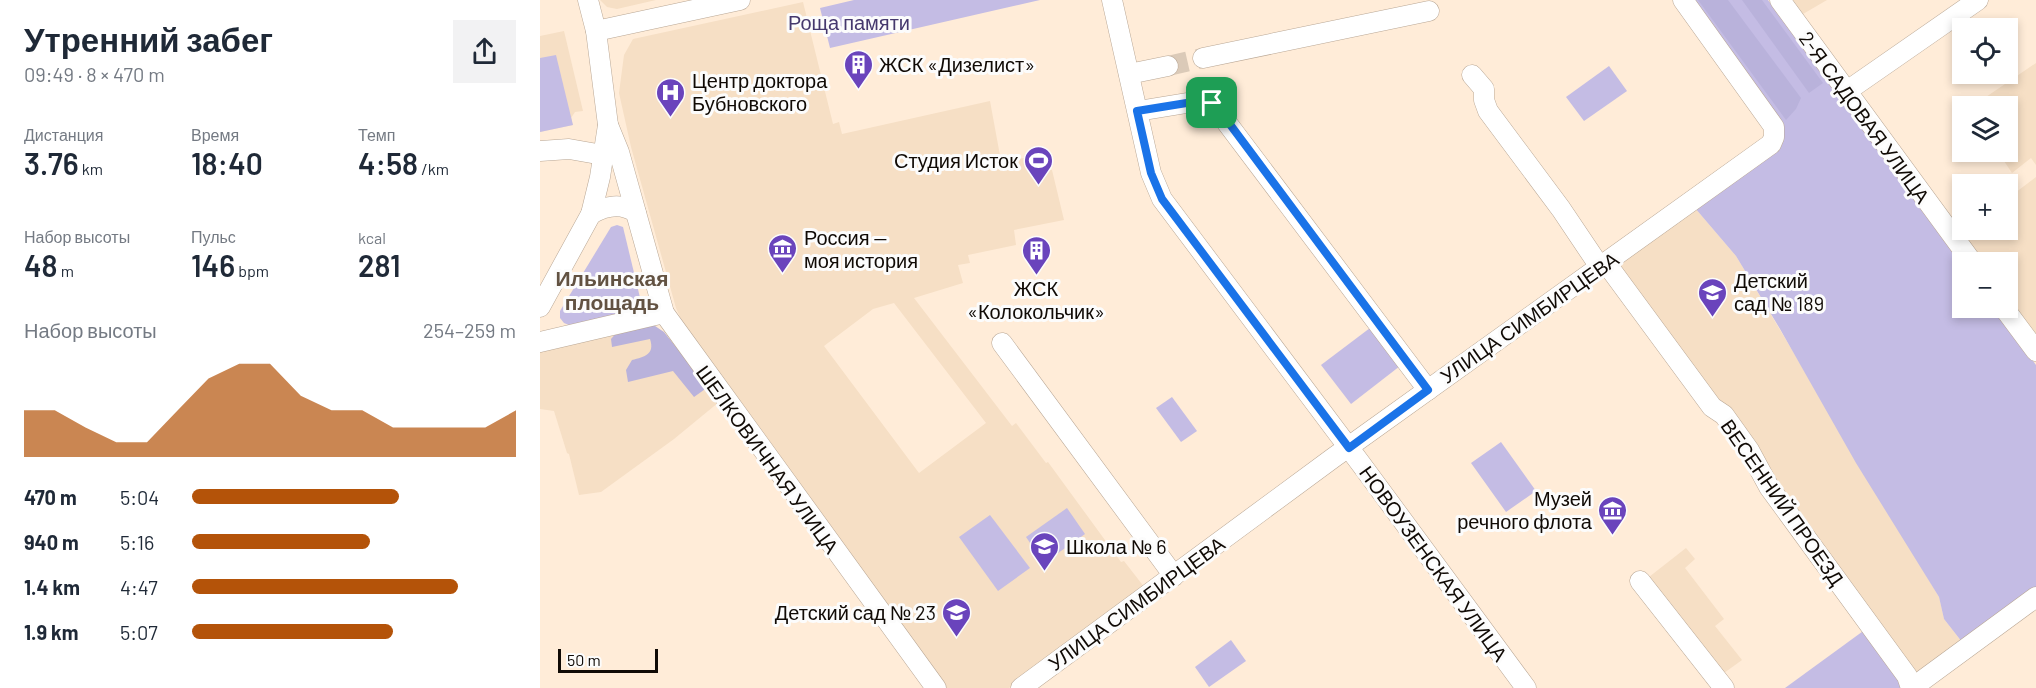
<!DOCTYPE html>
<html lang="ru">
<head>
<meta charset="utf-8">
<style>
  :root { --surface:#fff; --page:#f2f2f3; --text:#1f2937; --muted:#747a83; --accent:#b45309 }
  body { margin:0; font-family:Barlow,sans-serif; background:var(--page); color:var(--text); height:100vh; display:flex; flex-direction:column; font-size:22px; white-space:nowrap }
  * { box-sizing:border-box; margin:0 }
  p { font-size:20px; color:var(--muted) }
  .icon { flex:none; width:33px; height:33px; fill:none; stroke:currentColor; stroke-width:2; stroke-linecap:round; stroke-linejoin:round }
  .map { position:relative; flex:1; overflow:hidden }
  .details { display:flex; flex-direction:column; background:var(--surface); width:540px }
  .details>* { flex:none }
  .buttons { position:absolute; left:1412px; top:18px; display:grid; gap:12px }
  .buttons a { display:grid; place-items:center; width:66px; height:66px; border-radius:0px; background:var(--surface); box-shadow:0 3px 9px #0003; font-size:30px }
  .scale { position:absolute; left:18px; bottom:15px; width:100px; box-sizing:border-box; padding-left:6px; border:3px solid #100a05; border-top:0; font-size:16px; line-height:21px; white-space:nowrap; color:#100a05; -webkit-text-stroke:4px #fcfcfc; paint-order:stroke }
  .pin { position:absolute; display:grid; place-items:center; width:51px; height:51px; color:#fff; margin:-26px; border-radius:12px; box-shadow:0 3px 9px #0006 }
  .round { display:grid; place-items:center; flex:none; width:63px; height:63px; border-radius:0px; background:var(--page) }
  .head { display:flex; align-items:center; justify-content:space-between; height:102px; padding:0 24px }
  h1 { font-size:33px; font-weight:600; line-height:45px }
  .stats { display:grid; grid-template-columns:repeat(3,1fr); gap:9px; height:102px; padding:6px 24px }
  .stats div { display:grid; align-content:center }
  .stats b { font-size:30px; font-weight:600 }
  .stats small { font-size:16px; font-weight:400 }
  .stats p { font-size:16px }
  .chart { height:168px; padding:12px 24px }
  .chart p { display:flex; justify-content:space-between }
  .chart svg { width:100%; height:108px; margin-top:6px; fill:var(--accent); opacity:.7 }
  ul { padding:0 24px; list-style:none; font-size:20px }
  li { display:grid; grid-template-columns:96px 72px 1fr; align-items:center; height:45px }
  li i { height:15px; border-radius:8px; background:var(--accent) }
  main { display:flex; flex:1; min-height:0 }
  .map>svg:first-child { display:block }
  .built { fill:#f6dfc5; fill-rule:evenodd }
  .green { fill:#c4bce4 }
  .forest { fill:#b9b2db }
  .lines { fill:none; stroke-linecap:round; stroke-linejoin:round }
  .minor-tunnel { stroke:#dbcab8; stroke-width:20; stroke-dasharray:20 10; stroke-linecap:butt }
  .minor-casing { stroke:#b9a795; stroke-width:21 }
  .minor { stroke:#fff; stroke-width:20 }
  .route-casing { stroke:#fff; stroke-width:12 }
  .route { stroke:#1a73e8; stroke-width:8 }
  .labels { text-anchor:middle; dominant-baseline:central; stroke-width:6; stroke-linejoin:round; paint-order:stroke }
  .park-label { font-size:20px; fill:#45386d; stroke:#fcfcfc }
  .poi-label { font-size:20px; fill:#100a05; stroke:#fcfcfc; text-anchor:start }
  .street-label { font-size:20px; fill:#100a05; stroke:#fcfcfc }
  .neighbourhood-label { font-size:21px; font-weight:bold; fill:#625242; stroke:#fcfcfc }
</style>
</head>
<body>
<main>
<section class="details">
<div class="head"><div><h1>Утренний забег</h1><p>09:49 · 8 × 470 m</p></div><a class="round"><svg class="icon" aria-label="share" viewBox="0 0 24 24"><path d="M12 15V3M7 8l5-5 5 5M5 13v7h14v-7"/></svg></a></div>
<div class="stats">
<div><p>Дистанция</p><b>3.76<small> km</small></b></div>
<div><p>Время</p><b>18:40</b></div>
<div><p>Темп</p><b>4:58<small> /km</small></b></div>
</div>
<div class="stats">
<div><p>Набор высоты</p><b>48<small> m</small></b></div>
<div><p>Пульс</p><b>146<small> bpm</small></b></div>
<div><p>kcal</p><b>281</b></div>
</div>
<div class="chart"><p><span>Набор высоты</span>254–259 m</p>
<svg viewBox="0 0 160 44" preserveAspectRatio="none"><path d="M0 44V25L10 25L20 32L30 38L40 38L50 25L60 12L70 6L80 6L90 19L100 25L110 25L120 32L130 32L140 32L150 32L160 25V44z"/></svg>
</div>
<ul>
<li><b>470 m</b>5:04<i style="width:64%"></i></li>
<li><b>940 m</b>5:16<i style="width:55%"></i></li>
<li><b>1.4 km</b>4:47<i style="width:82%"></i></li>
<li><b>1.9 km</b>5:07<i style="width:62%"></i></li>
</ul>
</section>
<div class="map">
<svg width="1496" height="688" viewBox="0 0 1496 688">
  <rect width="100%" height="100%" fill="#ffecd8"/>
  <!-- built -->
  <g class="built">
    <path d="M60 0H116L77 9 67 7Z"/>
    <path d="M1253 0H1287L1263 14Z"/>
    <path d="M263 2 293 124 299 122 302 134 450 101 461 161 500 156 503 170H512L524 220 474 230 476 245 428 255 430 263 418 265 423 283 374 298 472 426 476 423 506 463 508 462 581 562 584 561 605 588 469 688H406L144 326 136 308 91 147 79 93 84 55 93 39ZM354 303 446 423 379 473 284 346 333 309Z"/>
    <path d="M24 31 43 111 35 112 31 118 33 125 0 132V36Z"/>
    <path d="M1496 63V165L1491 158 1472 173 1458 152H1467V106H1442L1443 99Z"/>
    <path d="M1496 177V335L1467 295V262H1444L1422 232 1426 230H1467V199Z"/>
    <path d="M1155 208 1196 256 1399 597 1404 619 1422 642 1380 672 1374 673 1175 404 1080 271 1082 260Z"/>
    <path d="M115 326 131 340 179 402 134 439 61 492 39 495 29 454 27 453 14 411 0 409V349Z"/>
    <path d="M1146 548 1155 559 1145 568 1184 619 1175 626 1202 660 1184 673 1109 577Z"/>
  </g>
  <!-- green -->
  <g class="green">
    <path d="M314 0H500L290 48 280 8Z"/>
    <path d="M1152 0H1228L1422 264V308H1454L1496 365V587L1422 642 1404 619 1399 597 1316 463 1240 329 1196 256 1155 208 1242 142 1244 136 1242 125Z"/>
    <path d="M16 55 33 125 0 132V58Z"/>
    <path d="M1069 66 1087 91 1044 121 1026 97Z"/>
    <path d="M77 225 83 227 103 310 29 325 24 323 20 318V311L71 227Z"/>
    <path d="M830 328 860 366 811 404 781 365Z"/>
    <path d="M632 397 657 431 641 442 616 408Z"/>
    <path d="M961 442 996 491 966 512 931 463Z"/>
    <path d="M527 508 545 534 504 563 486 537Z"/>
    <path d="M450 515 490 568 458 591 419 537Z"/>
    <path d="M1326 629 1362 685 1360 688H1245Z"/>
    <path d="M691 640 706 661 669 687 655 667Z"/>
  </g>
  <!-- forest -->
  <g class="forest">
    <path d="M1158 0H1188L1261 98 1256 109 1246 120Z"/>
    <path d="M1202 0H1222L1283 83 1269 93Z"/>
    <path d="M107 325 115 326 124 332 168 387 154 397 133 371 88 382 86 370 92 360C105 357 115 354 110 339L72 347 71 339 78 331Z"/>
  </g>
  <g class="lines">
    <!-- minor-tunnel -->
    <path class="minor-tunnel" d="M628 66 663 58"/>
    <defs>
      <g id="minor">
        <path d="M48 0 56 31 68 125 79 152 124 313 396 688"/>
        <path d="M572 0 611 173 622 199 821 464 986 688"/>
        <path d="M1240 0 1432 262"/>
        <path d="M56 31 200 0"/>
        <path d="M663 58 889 11"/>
        <path d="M589 74 628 66"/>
        <path d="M932 75 944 89V100L948 111 1021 209 1060 267"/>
        <path d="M1307 91 1438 0"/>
        <path d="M598 111 659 101 672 103 888 390"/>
        <path d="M0 151 29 149 63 155"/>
        <path d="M51 214C65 206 82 202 96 213"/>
        <path d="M1066 263 1172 407 1184 415 1209 450 1229 487 1367 676 1371 688"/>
        <path d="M0 307 51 214 60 177 68 125"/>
        <path d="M1464 308 1496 351"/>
        <path d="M0 342 124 313"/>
        <path d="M462 343 634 576"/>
        <path d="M1100 581 1184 688"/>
        <path d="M481 688 793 458 1231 144 1234 137V127L1143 0"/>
        <path d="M1372 688 1496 597"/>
      </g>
    </defs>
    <!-- minor casing -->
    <use href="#minor" class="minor-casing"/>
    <!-- minor -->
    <use href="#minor" class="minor"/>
  </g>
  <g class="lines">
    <defs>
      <path id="route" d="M659 101 672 103 680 111 888 390 809 448 622 199 611 173 597 111Z"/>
    </defs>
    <!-- route casing -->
    <use href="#route" class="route-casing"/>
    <!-- route -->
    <use href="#route" class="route"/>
  </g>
  <!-- icons -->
  <defs>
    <symbol id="building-pin" viewBox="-11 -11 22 30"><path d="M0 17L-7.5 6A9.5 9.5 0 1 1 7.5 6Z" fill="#6a44bc" stroke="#fcfcfc"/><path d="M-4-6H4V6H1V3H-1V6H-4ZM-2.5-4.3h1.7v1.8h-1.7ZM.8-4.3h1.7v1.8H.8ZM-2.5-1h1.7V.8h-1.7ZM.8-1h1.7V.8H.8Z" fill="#fff"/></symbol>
    <symbol id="hospital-pin" viewBox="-11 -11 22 30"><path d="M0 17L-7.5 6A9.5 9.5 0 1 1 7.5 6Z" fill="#6a44bc" stroke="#fcfcfc"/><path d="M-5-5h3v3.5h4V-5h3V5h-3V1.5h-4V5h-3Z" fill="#fff"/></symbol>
    <symbol id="stadium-pin" viewBox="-11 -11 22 30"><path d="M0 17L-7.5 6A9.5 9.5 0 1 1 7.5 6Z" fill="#6a44bc" stroke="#fcfcfc"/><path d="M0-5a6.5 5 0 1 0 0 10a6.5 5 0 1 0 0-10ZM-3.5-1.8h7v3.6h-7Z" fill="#fff"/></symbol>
    <symbol id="museum-pin" viewBox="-11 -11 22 30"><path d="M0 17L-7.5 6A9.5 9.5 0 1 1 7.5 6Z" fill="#6a44bc" stroke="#fcfcfc"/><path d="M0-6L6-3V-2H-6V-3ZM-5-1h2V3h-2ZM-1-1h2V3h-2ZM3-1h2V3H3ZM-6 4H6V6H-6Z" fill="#fff"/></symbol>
    <symbol id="school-pin" viewBox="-11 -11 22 30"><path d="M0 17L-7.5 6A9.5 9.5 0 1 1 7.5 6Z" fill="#6a44bc" stroke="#fcfcfc"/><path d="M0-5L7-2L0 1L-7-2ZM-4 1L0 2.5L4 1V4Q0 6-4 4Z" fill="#fff"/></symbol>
  </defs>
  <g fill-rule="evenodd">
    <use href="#building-pin" x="302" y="48" width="33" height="45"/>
    <use href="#hospital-pin" x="114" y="76" width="33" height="45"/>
    <use href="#stadium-pin" x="482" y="144" width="33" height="45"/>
    <use href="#museum-pin" x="226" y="232" width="33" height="45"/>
    <use href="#building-pin" x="480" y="234" width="33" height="45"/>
    <use href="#school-pin" x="1156" y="276" width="33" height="45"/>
    <use href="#museum-pin" x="1056" y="494" width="33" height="45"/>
    <use href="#school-pin" x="488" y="530" width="33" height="45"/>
    <use href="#school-pin" x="400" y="596" width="33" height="45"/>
  </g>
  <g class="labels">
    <!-- park labels -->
    <g class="park-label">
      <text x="309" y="22">Роща памяти</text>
    </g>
    <!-- poi labels -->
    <g class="poi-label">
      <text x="339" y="64">ЖСК «Дизелист»</text>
      <text x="152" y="80">Центр доктора<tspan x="152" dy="23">Бубновского</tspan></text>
      <text x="478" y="160" text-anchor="end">Студия Исток</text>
      <text x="264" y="237">Россия —<tspan x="264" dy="23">моя история</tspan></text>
      <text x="1194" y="280">Детский<tspan x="1194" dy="23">сад № 189</tspan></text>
      <text x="496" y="288" text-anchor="middle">ЖСК<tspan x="496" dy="23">«Колокольчик»</tspan></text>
      <text x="1052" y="498" text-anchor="end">Музей<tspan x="1052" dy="23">речного флота</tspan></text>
      <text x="526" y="546">Школа № 6</text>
      <text x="396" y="612" text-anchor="end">Детский сад № 23</text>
    </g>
    <!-- street labels -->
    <g class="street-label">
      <text transform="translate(1325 117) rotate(54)">2-Я САДОВАЯ УЛИЦА</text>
      <text transform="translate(989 317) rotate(-35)">УЛИЦА СИМБИРЦЕВА</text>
      <text transform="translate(228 459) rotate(54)">ШЕЛКОВИЧНАЯ УЛИЦА</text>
      <text transform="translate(1243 502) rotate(55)">ВЕСЕННИЙ ПРОЕЗД</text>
      <text transform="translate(894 563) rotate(54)">НОВОУЗЕНСКАЯ УЛИЦА</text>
      <text transform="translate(596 603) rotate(-36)">УЛИЦА СИМБИРЦЕВА</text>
    </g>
    <!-- neighbourhood labels -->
    <g class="neighbourhood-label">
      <text x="72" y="277">Ильинская<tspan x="72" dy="24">площадь</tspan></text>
    </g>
  </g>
</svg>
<div class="buttons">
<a><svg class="icon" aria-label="locate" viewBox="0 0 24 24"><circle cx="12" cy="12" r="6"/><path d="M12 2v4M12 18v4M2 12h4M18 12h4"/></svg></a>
<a><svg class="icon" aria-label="layers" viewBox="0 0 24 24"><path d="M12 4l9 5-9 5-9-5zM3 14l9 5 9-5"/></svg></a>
<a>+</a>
<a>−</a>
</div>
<div class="scale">50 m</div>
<div class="pin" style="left:672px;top:103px;background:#1e9e55"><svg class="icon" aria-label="arrive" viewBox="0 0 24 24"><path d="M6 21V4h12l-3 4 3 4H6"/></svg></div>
</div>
</main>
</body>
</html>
